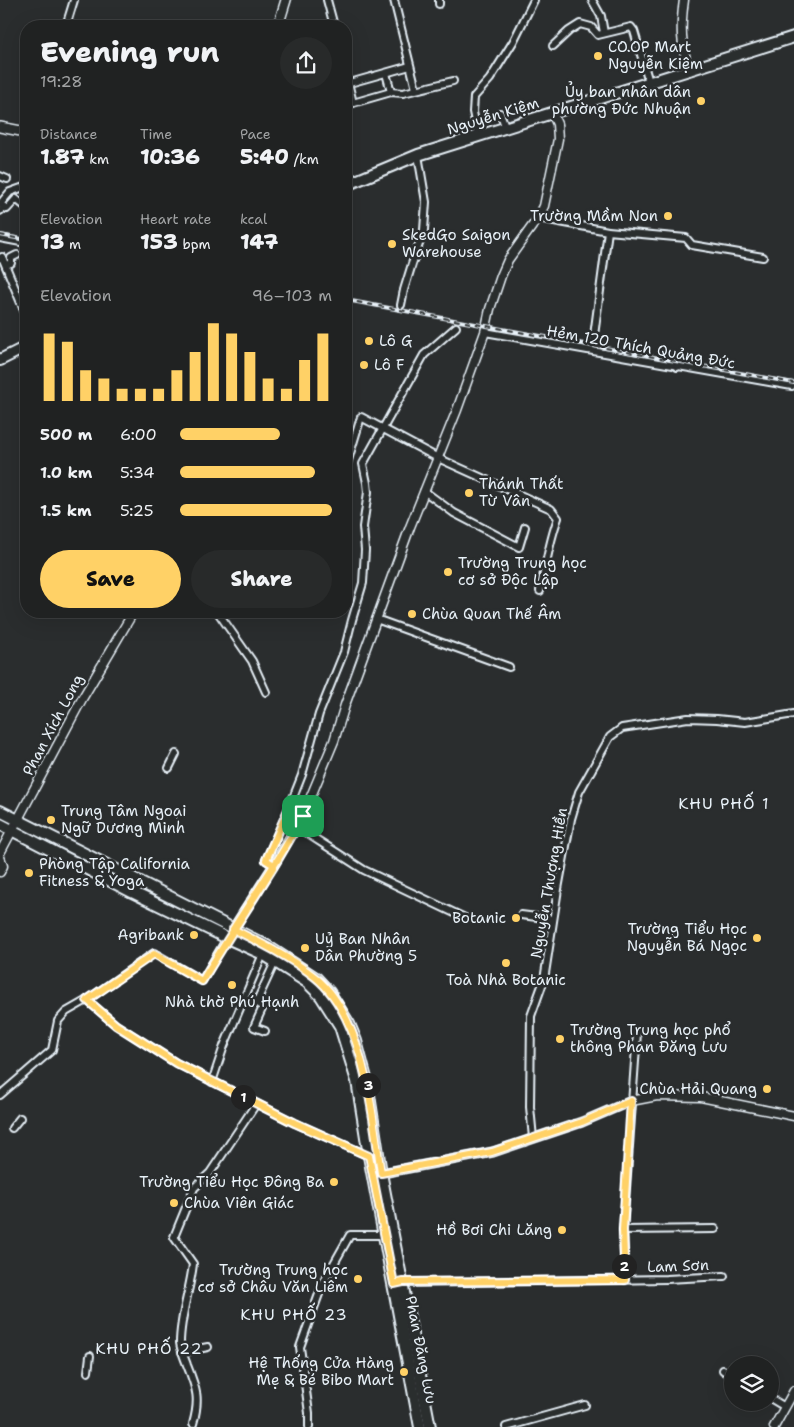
<!DOCTYPE html>
<html lang="en">
<head>
<meta charset="utf-8">
<style>
  :root { --surface:#202222; --page:#282a2a; --text:#f1f3f6; --muted:#a2a4a5; --line:#3d3f40; --accent:#ffd166 }
  body { margin:0; font-family:"Shantell Sans",sans-serif; background:var(--page); color:var(--text); height:100vh; display:flex; flex-direction:column; font-size:19px; white-space:nowrap }
  * { box-sizing:border-box; margin:0 }
  p { font-size:16px; color:var(--muted) }
  .icon { flex:none; width:28px; height:28px; fill:none; stroke:currentColor; stroke-width:2; stroke-linecap:round; stroke-linejoin:round }
  .map { position:relative; flex:1; overflow:hidden }
  .details { position:absolute; left:20px; top:20px; width:332px; height:598px; display:flex; flex-direction:column; background:var(--surface); border-radius:20px; box-shadow:0 5px 20px #0002,0 0 0 1px var(--line) }
  .details>* { flex:none }
  .tools { position:absolute; left:724px; top:1356px; display:grid; gap:10px }
  .tools a { display:grid; place-items:center; width:55px; height:55px; border-radius:50%; background:var(--surface); box-shadow:0 5px 20px #0002,0 0 0 1px var(--line); font-size:25px }
  .pin { position:absolute; display:grid; place-items:center; width:42px; height:42px; color:#fff; margin:-21px; border-radius:10px; box-shadow:0 2px 8px #0006 }
  .km { position:absolute; width:25px; height:25px; margin:-12px; border-radius:50%; background:#222; color:#fff; font-size:14px; line-height:25px; text-align:center }
  .round { display:grid; place-items:center; flex:none; width:52px; height:52px; border-radius:26px; background:var(--page) }
  .head { display:flex; align-items:center; justify-content:space-between; height:85px; padding:0 20px }
  h1 { font-size:28px; font-weight:800; line-height:38px }
  .metrics { display:grid; grid-template-columns:repeat(3,1fr); gap:8px; height:85px; padding:5px 20px }
  .metrics div { display:grid; align-content:center }
  .metrics b { font-size:21px; font-weight:800 }
  .metrics small { font-size:14px; font-weight:400 }
  .metrics p { font-size:14px }
  .chart { height:140px; padding:10px 20px }
  .chart p { display:flex; justify-content:space-between }
  .chart svg { width:100%; height:90px; margin-top:5px; stroke:var(--accent); stroke-width:6 }
  .action { display:flex; gap:10px; margin-top:auto; padding:10px 20px }
  .action a { flex:1; height:58px; border-radius:30px; background:var(--accent); color:#111; font-size:20px; font-weight:800; line-height:58px; text-align:center }
  .action a+a { background:var(--page); color:var(--text) }
  ul { padding:0 20px; list-style:none; font-size:16px }
  li { display:grid; grid-template-columns:80px 60px 1fr; align-items:center; height:38px }
  li i { height:12px; border-radius:6px; background:var(--accent) }
  .map>svg:first-child { display:block }
  .lines { fill:none; stroke-linecap:round; stroke-linejoin:round }
  .minor-casing { stroke:#e8f1f8; stroke-width:10 }
  .tertiary-casing { stroke:#e8f1f8; stroke-width:11 }
  .secondary-casing { stroke:#e8f1f8; stroke-width:12 }
  .primary-casing { stroke:#e8f1f8; stroke-width:14 }
  .minor { stroke:#2a2d2e; stroke-width:6 }
  .tertiary { stroke:#2a2d2e; stroke-width:8 }
  .secondary { stroke:#2a2d2e; stroke-width:9 }
  .primary { stroke:#2a2d2e; stroke-width:10 }
  .rail-casing { stroke:#e8f1f8; stroke-width:4 }
  .rail { stroke:#2a2d2e; stroke-width:2; stroke-dasharray:5.5; stroke-linecap:butt }
  .route-casing { stroke:#fff; stroke-width:10 }
  .route { stroke:#ffd166; stroke-width:6 }
  .poi-dot { fill:#ffd166; stroke:#2a2d2e; stroke-width:2 }
  .labels { text-anchor:middle; dominant-baseline:central; stroke-width:5; stroke-linejoin:round; paint-order:stroke }
  .poi-label { font-size:15px; fill:#e8f1f8; stroke:#2a2d2e; text-anchor:start }
  .street-label { font-size:15px; fill:#e8f1f8; stroke:#2a2d2e }
  .neighbourhood-label { font-size:16px; letter-spacing:1px; fill:#e8f1f8; stroke:#2a2d2e }
</style>
</head>
<body>
<div class="map">
<svg width="794" height="1427" viewBox="0 0 794 1427">
  <rect width="100%" height="100%" fill="#2a2d2e"/>
  <filter id="ink" filterUnits="userSpaceOnUse"><feTurbulence type="fractalNoise" baseFrequency=".02" numOctaves="2"/><feDisplacementMap in="SourceGraphic" scale="10" xChannelSelector="R" yChannelSelector="G"/><feConvolveMatrix kernelMatrix="1 2 1 2 8 2 1 2 1" color-interpolation-filters="sRGB"/></filter>
  <g filter="url(#ink)">
    <g class="lines">
      <defs>
        <g id="minor">
          <path d="M327 0 334 26"/>
          <path d="M394 0 416 89"/>
          <path d="M439 0V4"/>
          <path d="M592 0 601 16 604 33"/>
          <path d="M66 26 74 0"/>
          <path d="M553 46 569 31 580 24 591 27 598 35 631 27 634 31 649 82"/>
          <path d="M386 73 391 92"/>
          <path d="M346 74 353 103"/>
          <path d="M346 84 410 66"/>
          <path d="M346 105 391 92 403 93 453 81"/>
          <path d="M500 113 506 128"/>
          <path d="M478 136 473 112 474 97 490 79 513 42 534 0"/>
          <path d="M346 173 349 184"/>
          <path d="M0 176 7 179"/>
          <path d="M4 207 0 204 10 192 24 187"/>
          <path d="M0 211 4 207 7 209 16 199 26 207"/>
          <path d="M538 218 608 231 686 238 692 245 763 257"/>
          <path d="M0 238 26 243"/>
          <path d="M0 258 2 257 26 315"/>
          <path d="M6 265 11 263V258L17 255"/>
          <path d="M401 305 404 290 412 264 424 230 426 202 418 155"/>
          <path d="M485 332 792 386"/>
          <path d="M593 343 608 231"/>
          <path d="M677 367 680 358"/>
          <path d="M346 467 361 417 438 458 551 509 558 518C549 542 546 566 540 591"/>
          <path d="M424 491 454 513 519 547 525 527"/>
          <path d="M217 611 252 661 266 692"/>
          <path d="M376 619 509 667"/>
          <path d="M169 768 176 754"/>
          <path d="M289 808 303 816"/>
          <path d="M297 827 364 870 465 918"/>
          <path d="M274 865 266 860 289 808 302 775 319 714 344 652 352 620 363 583 365 550 363 527 368 492 367 483 363 464 424 355 456 327"/>
          <path d="M521 915 553 919"/>
          <path d="M87 1000 116 1025 176 1063 295 1123 369 1156H371"/>
          <path d="M265 1031 254 1027 263 1007 256 1003 275 962"/>
          <path d="M212 1082 224 1046 263 954"/>
          <path d="M0 1095 52 1050 58 1021 66 1012 87 1000 154 953 202 981 227 938"/>
          <path d="M12 1128 20 1118"/>
          <path d="M533 1138 530 1107 531 1016 544 980 558 889 571 819 579 792 610 737 622 728 688 718 717 719 745 722 794 714"/>
          <path d="M623 1230 715 1229"/>
          <path d="M625 1280 623 1230 637 1033"/>
          <path d="M401 1283 667 1279 724 1276"/>
          <path d="M182 1352 208 1347"/>
          <path d="M723 1370 732 1376"/>
          <path d="M88 1372 90 1356"/>
          <path d="M770 1398 785 1407"/>
          <path d="M193 1424C200 1399 197 1390 187 1365 185 1359 181 1351 180 1343 180 1316 190 1291 193 1264L174 1237 194 1188 210 1173 256 1104"/>
          <path d="M309 1427V1413L300 1347 323 1283 350 1235H385"/>
          <path d="M506 1427 585 1405"/>
        </g>
        <g id="tertiary">
          <path d="M684 0C680 28 681 43 689 71"/>
          <path d="M0 853 82 699 134 611"/>
          <path d="M0 857 3 866 0 872"/>
          <path d="M233 929 274 865 304 813 334 741 345 705 410 527 457 410 485 332 490 309 501 276 508 260 538 218 544 206 558 139 557 124 552 113"/>
          <path d="M377 1174 493 1152 582 1122 631 1101 657 1096 701 1097 794 1116"/>
          <path d="M774 1427 794 1391"/>
        </g>
        <g id="secondary">
          <path d="M278 26 286 0"/>
          <path d="M0 127 26 132"/>
        </g>
        <g id="primary">
          <path d="M346 185 418 155 794 37"/>
          <path d="M0 360 26 347"/>
          <path d="M0 811 267 946 316 978 329 992 349 1024 356 1041 367 1082 381 1173 430 1427"/>
          <path d="M0 824 132 892 227 938 263 954 307 982 321 996 340 1026 357 1081 369 1156 420 1427"/>
        </g>
      </defs>
      <!-- minor casing -->
      <use href="#minor" class="minor-casing"/>
      <!-- tertiary casing -->
      <use href="#tertiary" class="tertiary-casing"/>
      <!-- secondary casing -->
      <use href="#secondary" class="secondary-casing"/>
      <!-- primary casing -->
      <use href="#primary" class="primary-casing"/>
      <!-- minor -->
      <use href="#minor" class="minor"/>
      <!-- tertiary -->
      <use href="#tertiary" class="tertiary"/>
      <!-- secondary -->
      <use href="#secondary" class="secondary"/>
      <!-- primary -->
      <use href="#primary" class="primary"/>
      <defs>
        <g id="rail">
          <path d="M0 235 26 240"/>
          <path d="M346 300 794 383"/>
        </g>
      </defs>
      <!-- rail casing -->
      <use href="#rail" class="rail-casing"/>
      <!-- rail -->
      <use href="#rail" class="rail"/>
    </g>
  </g>
  <g class="lines" filter="url(#ink)">
    <defs>
      <path id="route" d="M303 816C272 873 235 926 202 981L154 954 87 1000 116 1025 176 1063 295 1123 369 1156 394 1284 403 1282 625 1280 623 1230 631 1101 582 1122 492 1152 381 1173C372 1114 365 1017 315 977 291 958 261 943 233 929L274 865 266 860 289 808 303 816"/>
    </defs>
    <!-- route casing -->
    <use href="#route" class="route-casing"/>
    <!-- route -->
    <use href="#route" class="route"/>
  </g>
  <!-- markers -->
  <g class="poi-dot">
    <circle cx="598" cy="56" r="5"/>
    <circle cx="701" cy="101" r="5"/>
    <circle cx="668" cy="216" r="5"/>
    <circle cx="392" cy="244" r="5"/>
    <circle cx="369" cy="341" r="5"/>
    <circle cx="364" cy="365" r="5"/>
    <circle cx="469" cy="493" r="5"/>
    <circle cx="448" cy="572" r="5"/>
    <circle cx="412" cy="614" r="5"/>
    <circle cx="51" cy="820" r="5"/>
    <circle cx="29" cy="873" r="5"/>
    <circle cx="516" cy="918" r="5"/>
    <circle cx="194" cy="935" r="5"/>
    <circle cx="757" cy="938" r="5"/>
    <circle cx="305" cy="948" r="5"/>
    <circle cx="506" cy="963" r="5"/>
    <circle cx="232" cy="985" r="5"/>
    <circle cx="560" cy="1039" r="5"/>
    <circle cx="767" cy="1089" r="5"/>
    <circle cx="334" cy="1182" r="5"/>
    <circle cx="174" cy="1203" r="5"/>
    <circle cx="562" cy="1230" r="5"/>
    <circle cx="358" cy="1279" r="5"/>
    <circle cx="404" cy="1372" r="5"/>
  </g>
  <g class="labels">
    <!-- poi labels -->
    <g class="poi-label">
      <text x="608" y="47">CO.OP Mart<tspan x="608" dy="17">Nguyễn Kiệm</tspan></text>
      <text x="691" y="92" text-anchor="end">Ủy ban nhân dân<tspan x="691" dy="17">phường Đức Nhuận</tspan></text>
      <text x="658" y="216" text-anchor="end">Trường Mầm Non</text>
      <text x="402" y="235">SkedGo Saigon<tspan x="402" dy="17">Warehouse</tspan></text>
      <text x="379" y="341">Lô G</text>
      <text x="374" y="365">Lô F</text>
      <text x="479" y="484">Thánh Thất<tspan x="479" dy="17">Từ Vân</tspan></text>
      <text x="458" y="563">Trường Trung học<tspan x="458" dy="17">cơ sở Độc Lập</tspan></text>
      <text x="422" y="614">Chùa Quan Thế Âm</text>
      <text x="61" y="811">Trung Tâm Ngoại<tspan x="61" dy="17">Ngữ Dương Minh</tspan></text>
      <text x="39" y="864">Phòng Tập California<tspan x="39" dy="17">Fitness &amp; Yoga</tspan></text>
      <text x="506" y="918" text-anchor="end">Botanic</text>
      <text x="747" y="929" text-anchor="end">Trường Tiểu Học<tspan x="747" dy="17">Nguyễn Bá Ngọc</tspan></text>
      <text x="184" y="935" text-anchor="end">Agribank</text>
      <text x="315" y="939">Uỷ Ban Nhân<tspan x="315" dy="17">Dân Phường 5</tspan></text>
      <text x="506" y="980" text-anchor="middle">Toà Nhà Botanic</text>
      <text x="232" y="1002" text-anchor="middle">Nhà thờ Phú Hạnh</text>
      <text x="570" y="1030">Trường Trung học phổ<tspan x="570" dy="17">thông Phan Đăng Lưu</tspan></text>
      <text x="757" y="1089" text-anchor="end">Chùa Hải Quang</text>
      <text x="324" y="1182" text-anchor="end">Trường Tiểu Học Đông Ba</text>
      <text x="184" y="1203">Chùa Viên Giác</text>
      <text x="552" y="1230" text-anchor="end">Hồ Bơi Chi Lăng</text>
      <text x="348" y="1270" text-anchor="end">Trường Trung học<tspan x="348" dy="17">cơ sở Châu Văn Liêm</tspan></text>
      <text x="394" y="1363" text-anchor="end">Hệ Thống Cửa Hàng<tspan x="394" dy="17">Mẹ &amp; Bé Bibo Mart</tspan></text>
    </g>
    <!-- street labels -->
    <g class="street-label">
      <text transform="translate(493 116) rotate(-17)">Nguyễn Kiệm</text>
      <text transform="translate(641 347) rotate(10)">Hẻm 120 Thích Quảng Đức</text>
      <text transform="translate(53 725) rotate(-62)">Phan Xích Long</text>
      <text transform="translate(549 883) rotate(-80)">Nguyễn Thượng Hiền</text>
      <text transform="translate(678 1266) rotate(-2)">Lam Sơn</text>
      <text transform="translate(421 1350) rotate(79)">Phan Đăng Lưu</text>
    </g>
    <!-- neighbourhood labels -->
    <g class="neighbourhood-label">
      <text x="724" y="803">KHU PHỐ 1</text>
      <text x="294" y="1314">KHU PHỐ 23</text>
      <text x="149" y="1348">KHU PHỐ 22</text>
    </g>
  </g>
</svg>
<div class="tools">
<a><svg class="icon" aria-label="layers" viewBox="0 0 24 24"><path d="M12 4l9 5-9 5-9-5zM3 14l9 5 9-5"/></svg></a>
</div>
<div class="pin" style="left:303px;top:816px;background:#1e9e55"><svg class="icon" aria-label="arrive" viewBox="0 0 24 24"><path d="M6 21V4h12l-3 4 3 4H6"/></svg></div>
<b class="km" style="left:243px;top:1097px">1</b>
<b class="km" style="left:624px;top:1266px">2</b>
<b class="km" style="left:368px;top:1085px">3</b>
<section class="details">
<div class="head"><div><h1>Evening run</h1><p>19:28</p></div><a class="round"><svg class="icon" aria-label="share" viewBox="0 0 24 24"><path d="M12 15V3M7 8l5-5 5 5M5 13v7h14v-7"/></svg></a></div>
<div class="metrics">
<div><p>Distance</p><b>1.87<small> km</small></b></div>
<div><p>Time</p><b>10:36</b></div>
<div><p>Pace</p><b>5:40<small> /km</small></b></div>
</div>
<div class="metrics">
<div><p>Elevation</p><b>13<small> m</small></b></div>
<div><p>Heart rate</p><b>153<small> bpm</small></b></div>
<div><p>kcal</p><b>147</b></div>
</div>
<div class="chart"><p><span>Elevation</span>96–103 m</p>
<svg viewBox="0 0 160 44" preserveAspectRatio="none"><path d="M5 44V11M15 44V15M25 44V29M35 44V33M45 44V38M55 44V38M65 44V38M75 44V29M85 44V20M95 44V6M105 44V11M115 44V20M125 44V33M135 44V38M145 44V24M155 44V11"/></svg>
</div>
<ul>
<li><b>500 m</b>6:00<i style="width:66%"></i></li>
<li><b>1.0 km</b>5:34<i style="width:89%"></i></li>
<li><b>1.5 km</b>5:25<i style="width:100%"></i></li>
</ul>
<div class="action"><a>Save</a><a>Share</a></div>
</section>
</div>
</body>
</html>
